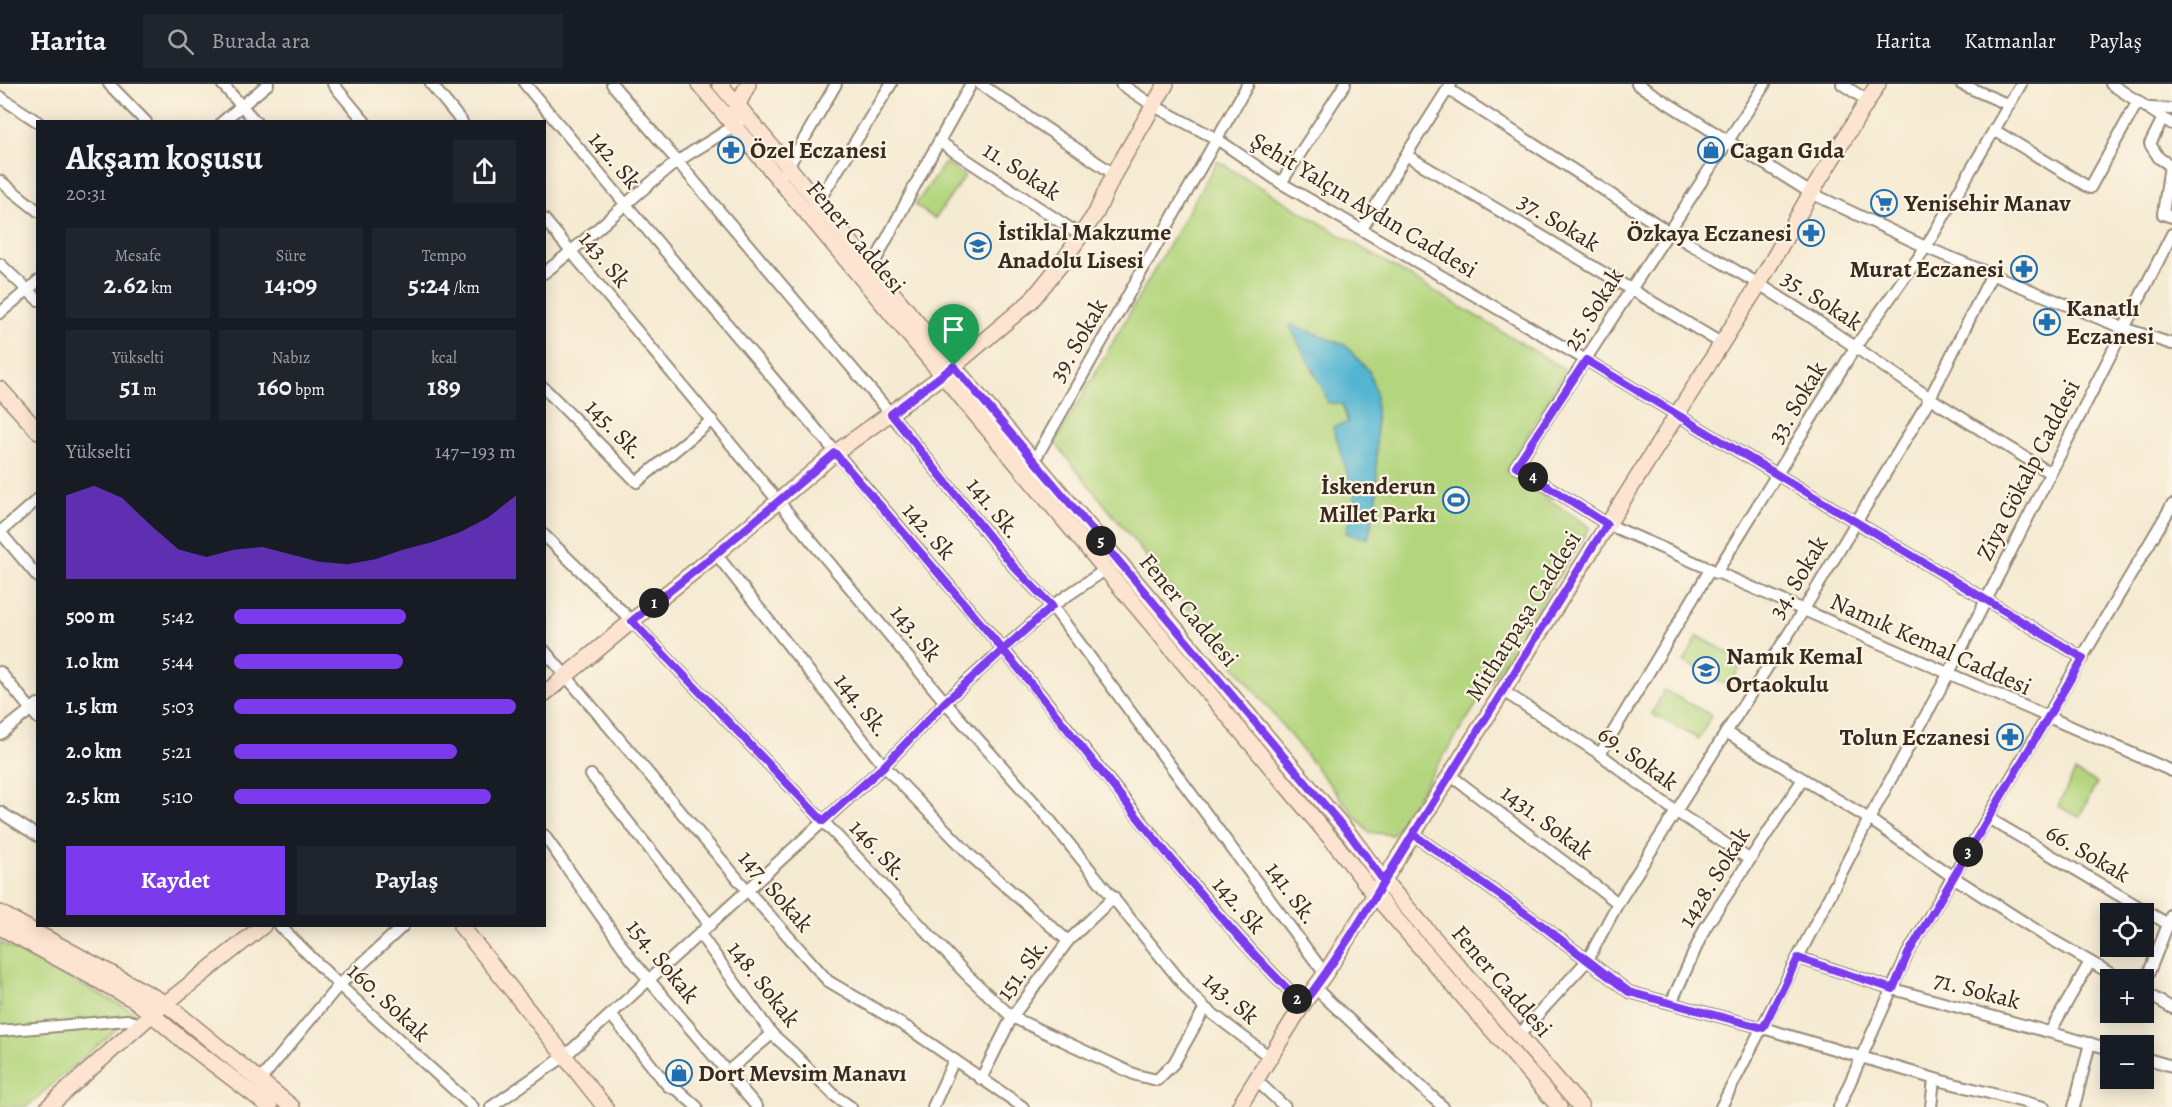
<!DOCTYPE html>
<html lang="tr">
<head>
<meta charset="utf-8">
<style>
  :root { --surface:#171b24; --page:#20242c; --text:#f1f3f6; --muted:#9ea1a6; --line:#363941; --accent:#7c3aed }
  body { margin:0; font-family:Alegreya,serif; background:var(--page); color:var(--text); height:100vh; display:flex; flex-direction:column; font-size:22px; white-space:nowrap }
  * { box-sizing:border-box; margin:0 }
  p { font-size:20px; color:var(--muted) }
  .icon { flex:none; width:33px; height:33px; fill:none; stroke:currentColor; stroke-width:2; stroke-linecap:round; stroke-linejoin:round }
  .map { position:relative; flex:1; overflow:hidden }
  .sheet { position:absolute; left:36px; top:36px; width:510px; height:807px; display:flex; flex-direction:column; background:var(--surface); border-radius:0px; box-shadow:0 3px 15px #0003 }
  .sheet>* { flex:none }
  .buttons { position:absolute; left:2100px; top:819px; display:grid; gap:12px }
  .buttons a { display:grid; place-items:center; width:54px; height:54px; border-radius:0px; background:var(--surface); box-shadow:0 3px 15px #0003; font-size:30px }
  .pin { position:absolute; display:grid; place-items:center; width:51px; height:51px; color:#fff; margin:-62px -26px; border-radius:50% 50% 50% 0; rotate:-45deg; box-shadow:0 0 6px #0007 }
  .pin .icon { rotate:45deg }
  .km { position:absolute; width:30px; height:30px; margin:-15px; border-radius:50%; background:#222; color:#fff; font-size:16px; line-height:30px; text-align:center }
  .round { display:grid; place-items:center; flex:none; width:63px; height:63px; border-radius:0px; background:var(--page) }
  .head { display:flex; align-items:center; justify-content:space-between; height:102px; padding:0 30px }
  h1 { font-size:33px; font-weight:700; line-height:45px }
  .figures { display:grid; grid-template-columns:repeat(3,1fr); gap:9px; height:102px; padding:6px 30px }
  .figures div { display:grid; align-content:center; border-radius:0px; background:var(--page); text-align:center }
  .figures b { font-size:26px; font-weight:700 }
  .figures small { font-size:16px; font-weight:400 }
  .figures p { font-size:16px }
  .chart { height:168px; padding:12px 30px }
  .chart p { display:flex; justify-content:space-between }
  .chart svg { width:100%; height:108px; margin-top:6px; fill:var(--accent); opacity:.7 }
  .button { display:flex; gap:12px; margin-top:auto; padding:12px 30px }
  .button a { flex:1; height:69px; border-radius:0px; background:var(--accent); color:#fff; font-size:24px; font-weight:700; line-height:69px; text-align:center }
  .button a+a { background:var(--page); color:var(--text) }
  ul { padding:0 30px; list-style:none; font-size:20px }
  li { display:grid; grid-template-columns:96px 72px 1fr; align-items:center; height:45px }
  li i { height:15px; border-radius:8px; background:var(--accent) }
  header { display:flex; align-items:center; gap:36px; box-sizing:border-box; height:84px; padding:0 30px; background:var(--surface); border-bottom:2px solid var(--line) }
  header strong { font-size:28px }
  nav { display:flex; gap:33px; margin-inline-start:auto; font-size:21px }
  .search { width:420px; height:54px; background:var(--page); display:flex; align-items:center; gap:15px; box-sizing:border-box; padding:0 21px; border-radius:0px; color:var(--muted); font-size:22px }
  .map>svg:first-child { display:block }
  .green { fill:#b3d57d; stroke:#77804e; stroke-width:1.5 }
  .water { fill:#52b5d1; stroke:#467078; stroke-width:1.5 }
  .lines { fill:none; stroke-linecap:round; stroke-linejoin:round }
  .street-casing { stroke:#988a78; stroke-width:14 }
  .secondary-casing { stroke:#988a78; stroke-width:18 }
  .street { stroke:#fff; stroke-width:10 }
  .secondary { stroke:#fde4d0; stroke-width:15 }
  .route-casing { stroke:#fff; stroke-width:12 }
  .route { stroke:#7c3aed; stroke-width:8 }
  .labels { text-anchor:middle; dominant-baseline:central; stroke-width:4.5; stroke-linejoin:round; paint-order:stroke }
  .poi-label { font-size:24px; font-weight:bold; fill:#3b2a1e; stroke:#fcf5e5; text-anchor:start }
  .street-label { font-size:24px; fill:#3b2a1e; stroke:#fcf5e5 }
</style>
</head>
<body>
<header>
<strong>Harita</strong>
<div class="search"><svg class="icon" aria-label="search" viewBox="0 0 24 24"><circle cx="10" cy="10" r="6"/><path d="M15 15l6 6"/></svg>Burada ara</div>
<nav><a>Harita</a><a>Katmanlar</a><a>Paylaş</a></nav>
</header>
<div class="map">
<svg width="2172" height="1023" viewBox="0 0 2172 1023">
  <rect width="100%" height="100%" fill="#fcf5e5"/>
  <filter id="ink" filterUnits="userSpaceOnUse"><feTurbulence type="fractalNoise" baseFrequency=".0167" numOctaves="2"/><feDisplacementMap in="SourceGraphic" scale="12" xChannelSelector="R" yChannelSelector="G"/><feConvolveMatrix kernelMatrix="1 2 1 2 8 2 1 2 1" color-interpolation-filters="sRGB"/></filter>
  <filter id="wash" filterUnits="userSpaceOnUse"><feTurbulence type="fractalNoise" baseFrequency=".008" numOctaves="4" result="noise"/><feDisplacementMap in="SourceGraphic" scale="24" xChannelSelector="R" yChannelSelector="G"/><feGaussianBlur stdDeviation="1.35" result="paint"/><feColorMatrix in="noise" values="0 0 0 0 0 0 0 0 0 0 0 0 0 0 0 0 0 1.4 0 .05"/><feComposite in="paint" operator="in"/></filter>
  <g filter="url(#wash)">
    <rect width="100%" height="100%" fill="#f5ead2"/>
    <!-- green -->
    <g class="green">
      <path d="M1217 77 1566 286 1506 387 1590 443 1393 751 1368 748 1055 359Z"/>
      <path d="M945 79 965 92 935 135 915 121Z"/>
      <path d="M1698 552 1743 577 1729 603 1684 578Z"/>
      <path d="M1664 606 1711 631 1699 655 1652 630Z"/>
      <path d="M2075 688 2097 699 2079 733 2058 722Z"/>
      <path d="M0 858 136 929 26 1023H0Z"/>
    </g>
    <!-- water -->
    <path class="water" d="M1291 240 1345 261 1369 287 1376 309 1377 415 1368 455 1346 449 1355 413 1333 343 1348 339 1342 320 1328 319 1323 305 1290 243Z"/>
  </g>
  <g filter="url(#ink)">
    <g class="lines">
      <defs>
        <g id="street">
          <path d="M109 0 146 38"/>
          <path d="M222 0 256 38"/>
          <path d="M333 0 365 38"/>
          <path d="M431 0 462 38"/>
          <path d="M525 0C682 189 843 376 1002 564 1102 682 1191 811 1303 920"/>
          <path d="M612 0 891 330 1014 483 1052 522 1325 890"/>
          <path d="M980 0 1114 90"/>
          <path d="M1121 0 1154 22 1217 55 1281 99 1586 276 2083 574"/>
          <path d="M1637 0 1811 109 1932 166 2123 244 2172 260"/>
          <path d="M1765 0 1516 382 1607 440 2172 687"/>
          <path d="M1842 0 1869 18"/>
          <path d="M1961 0 2009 21"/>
          <path d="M2111 0 2172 40"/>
          <path d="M1448 5 1669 148 1759 200 1811 233 1930 314 2050 389"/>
          <path d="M0 13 38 38"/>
          <path d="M2149 24 2172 25"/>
          <path d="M2163 34 2150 60 2159 74 2170 81 2163 130 2172 133"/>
          <path d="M222 38 268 0"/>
          <path d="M1994 46 2090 104 2138 17"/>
          <path d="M940 58 1080 151"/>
          <path d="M1406 71 1721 259"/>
          <path d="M785 88 836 0"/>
          <path d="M0 97 38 127"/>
          <path d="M1281 99 1345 0"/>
          <path d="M816 124 818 118 891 0"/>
          <path d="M544 135 945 618 1048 734 1192 911 1205 924 1271 974"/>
          <path d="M1362 145 1406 71 1451 0"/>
          <path d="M0 180 38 216"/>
          <path d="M870 187 922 88 971 0"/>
          <path d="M544 189C589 155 629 115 674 80 697 63 724 51 747 32"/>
          <path d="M0 229 38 197"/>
          <path d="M544 304 637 398 712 336"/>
          <path d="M1034 377 1248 0"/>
          <path d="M0 448 38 493"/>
          <path d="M0 448 38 415"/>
          <path d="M544 451 632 537 823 737 967 891 1012 933 1136 991 1157 996 1174 979 1205 924"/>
          <path d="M716 470 884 682 971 772 1068 857"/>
          <path d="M1716 489 1856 262 1926 163 2021 0"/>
          <path d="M544 566 747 806 828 897 908 944 1023 1023"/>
          <path d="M0 588 38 634"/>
          <path d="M1503 607 1600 670 1675 727 1749 775"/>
          <path d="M1726 648 1869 735 1953 793 2047 853 2122 896"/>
          <path d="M0 650 38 620"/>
          <path d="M1600 670 1710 486"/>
          <path d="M591 691 710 841"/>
          <path d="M1450 691 1618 819"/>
          <path d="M0 728 38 752"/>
          <path d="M1988 734 2168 840"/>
          <path d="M1413 750 1539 839 1629 908 1763 944 1942 997 2044 1023"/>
          <path d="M544 751 632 876 757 1023"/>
          <path d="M280 842 339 901 473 1023"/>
          <path d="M699 849 772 950 792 968 835 1012 851 1023"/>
          <path d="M1799 874 1893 905 2110 965"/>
          <path d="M2144 901 2172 830"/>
          <path d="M1315 904 1443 1023"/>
          <path d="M2144 908 2172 924"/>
          <path d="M1671 919 1705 844 1803 695"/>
          <path d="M611 931 668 1002 679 1007 697 1023"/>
          <path d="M0 947 127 936 141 940"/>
          <path d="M2050 948 2090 878"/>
          <path d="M1519 951 1587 877 1618 819 1803 527 1903 360 1930 314 1992 190"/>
          <path d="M2144 974 2172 982"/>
          <path d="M728 987 772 950"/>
          <path d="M261 995 339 901 403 842"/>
          <path d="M981 995 1012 933 1068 857 1114 813"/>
          <path d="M1256 996 1285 1023"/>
          <path d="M491 1023 565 972 884 682 945 618 1003 565 1052 522 1105 486"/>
          <path d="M933 1023 954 976"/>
          <path d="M1721 1023 1869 735 1949 589 2172 150"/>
          <path d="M1839 1023 1908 869 2172 421"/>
          <path d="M1931 1023 1934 995"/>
          <path d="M2074 1023 2090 959"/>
        </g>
        <g id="secondary">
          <path d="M699 0 1337 762 1375 811 1559 1023"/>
          <path d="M720 0 928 252 1350 751 1384 797 1581 1023"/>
          <path d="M734 29 748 0"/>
          <path d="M0 305 38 347"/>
          <path d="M544 610 632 537 716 470 835 369 942 292 1031 217 1061 180 1096 129 1114 90 1166 0"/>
          <path d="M0 829 165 919 292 1023"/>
          <path d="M461 842 605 1023"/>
          <path d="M0 843 136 917 186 959 270 1023"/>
          <path d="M48 1023 151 931 263 842"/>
          <path d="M1239 1023 1303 920 1325 890 1759 200 1811 109 1878 0"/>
        </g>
      </defs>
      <!-- street casing -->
      <use href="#street" class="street-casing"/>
      <!-- secondary casing -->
      <use href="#secondary" class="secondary-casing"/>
      <!-- street -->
      <use href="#street" class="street"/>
      <!-- secondary -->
      <use href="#secondary" class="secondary"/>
    </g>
  </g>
  <g class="lines" filter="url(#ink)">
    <defs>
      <path id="route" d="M954 282 891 330 1014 483 1052 522 945 618 884 682 823 737 632 537 716 470 835 369C907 453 980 536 1049 622 1131 724 1209 829 1303 920 1344 867 1378 807 1413 750L1539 839 1629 908 1763 944 1798 874 1893 905 1908 870 2083 574 1586 276 1516 382 1607 440 1384 797 1350 751 954 282"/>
    </defs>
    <!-- route casing -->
    <use href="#route" class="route-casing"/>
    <!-- route -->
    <use href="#route" class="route"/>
  </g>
  <!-- icons -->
  <defs>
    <symbol id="pharmacy-ring" viewBox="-11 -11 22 22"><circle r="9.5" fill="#fcf5e5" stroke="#1f6fb2" stroke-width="1.5"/><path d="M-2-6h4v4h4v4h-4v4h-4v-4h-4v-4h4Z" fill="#1f6fb2"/></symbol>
    <symbol id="shop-ring" viewBox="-11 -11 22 22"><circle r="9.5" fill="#fcf5e5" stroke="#1f6fb2" stroke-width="1.5"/><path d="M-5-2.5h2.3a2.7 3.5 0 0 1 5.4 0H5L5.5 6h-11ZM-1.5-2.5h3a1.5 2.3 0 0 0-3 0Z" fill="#1f6fb2"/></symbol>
    <symbol id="supermarket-ring" viewBox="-11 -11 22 22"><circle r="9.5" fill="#fcf5e5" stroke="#1f6fb2" stroke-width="1.5"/><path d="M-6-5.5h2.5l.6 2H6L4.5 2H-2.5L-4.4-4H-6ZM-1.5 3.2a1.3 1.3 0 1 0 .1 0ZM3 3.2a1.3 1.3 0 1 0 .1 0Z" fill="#1f6fb2"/></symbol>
    <symbol id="school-ring" viewBox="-11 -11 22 22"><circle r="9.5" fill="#fcf5e5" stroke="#1f6fb2" stroke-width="1.5"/><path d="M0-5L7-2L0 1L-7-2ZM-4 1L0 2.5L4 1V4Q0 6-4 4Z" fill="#1f6fb2"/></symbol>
    <symbol id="stadium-ring" viewBox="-11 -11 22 22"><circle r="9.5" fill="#fcf5e5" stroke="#1f6fb2" stroke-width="1.5"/><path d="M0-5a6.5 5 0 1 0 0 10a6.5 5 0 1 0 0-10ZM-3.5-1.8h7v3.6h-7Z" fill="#1f6fb2"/></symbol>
  </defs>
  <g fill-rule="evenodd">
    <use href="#pharmacy-ring" x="716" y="51" width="30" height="30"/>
    <use href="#shop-ring" x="1696" y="51" width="30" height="30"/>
    <use href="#supermarket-ring" x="1869" y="104" width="30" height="30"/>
    <use href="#pharmacy-ring" x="1796" y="134" width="30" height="30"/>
    <use href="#school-ring" x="963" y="147" width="30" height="30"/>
    <use href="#pharmacy-ring" x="2009" y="170" width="30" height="30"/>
    <use href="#pharmacy-ring" x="2032" y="223" width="30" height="30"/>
    <use href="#stadium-ring" x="1441" y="401" width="30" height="30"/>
    <use href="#school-ring" x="1691" y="571" width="30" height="30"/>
    <use href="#pharmacy-ring" x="1995" y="638" width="30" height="30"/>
    <use href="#shop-ring" x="664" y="974" width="30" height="30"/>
  </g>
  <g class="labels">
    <!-- poi labels -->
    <g class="poi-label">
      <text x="750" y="66">Özel Eczanesi</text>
      <text x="1730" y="66">Cagan Gıda</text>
      <text x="1904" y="119">Yenisehir Manav</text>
      <text x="998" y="148">İstiklal Makzume<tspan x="998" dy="28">Anadolu Lisesi</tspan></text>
      <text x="1792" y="149" text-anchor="end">Özkaya Eczanesi</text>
      <text x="2004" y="185" text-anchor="end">Murat Eczanesi</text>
      <text x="2066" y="224">Kanatlı<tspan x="2066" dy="28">Eczanesi</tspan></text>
      <text x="1436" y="402" text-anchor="end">İskenderun<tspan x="1436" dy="28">Millet Parkı</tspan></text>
      <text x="1726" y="572">Namık Kemal<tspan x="1726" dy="28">Ortaokulu</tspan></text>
      <text x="1990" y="653" text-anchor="end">Tolun Eczanesi</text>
      <text x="698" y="989">Dort Mevsim Manavı</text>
    </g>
    <!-- street labels -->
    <g class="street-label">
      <text transform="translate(615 76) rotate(50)">142. Sk</text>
      <text transform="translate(1022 87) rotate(33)">11. Sokak</text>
      <text transform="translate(1364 121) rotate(31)">Şehit Yalçın Aydın Caddesi</text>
      <text transform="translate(1559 138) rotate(31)">37. Sokak</text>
      <text transform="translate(856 153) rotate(50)">Fener Caddesi</text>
      <text transform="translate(605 175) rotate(50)">143. Sk</text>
      <text transform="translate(1822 216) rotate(33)">35. Sokak</text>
      <text transform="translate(1593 225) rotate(-58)">25. Sokak</text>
      <text transform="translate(1078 256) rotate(-60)">39. Sokak</text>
      <text transform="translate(1797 318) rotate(-59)">33. Sokak</text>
      <text transform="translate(615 345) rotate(46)">145. Sk.</text>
      <text transform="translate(2028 386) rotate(-63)">Ziya Gökalp Caddesi</text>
      <text transform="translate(994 424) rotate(51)">141. Sk.</text>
      <text transform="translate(929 447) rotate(49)">142. Sk</text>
      <text transform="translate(1798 493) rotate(-59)">34. Sokak</text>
      <text transform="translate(1189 526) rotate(50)">Fener Caddesi</text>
      <text transform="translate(1523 532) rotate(-58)">Mithatpaşa Caddesi</text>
      <text transform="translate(916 549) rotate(51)">143. Sk</text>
      <text transform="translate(1931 560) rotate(24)">Namık Kemal Caddesi</text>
      <text transform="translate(862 621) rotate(52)">144. Sk.</text>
      <text transform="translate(1638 674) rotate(36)">69. Sokak</text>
      <text transform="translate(1547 738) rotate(37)">1431. Sokak</text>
      <text transform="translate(879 766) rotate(47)">146. Sk.</text>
      <text transform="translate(2088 769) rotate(30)">66. Sokak</text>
      <text transform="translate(1714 793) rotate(-58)">1428. Sokak</text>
      <text transform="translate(776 807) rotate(49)">147. Sokak</text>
      <text transform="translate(1292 809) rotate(54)">141. Sk.</text>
      <text transform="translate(1239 821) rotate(49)">142. Sk</text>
      <text transform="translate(663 877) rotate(51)">154. Sokak</text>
      <text transform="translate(1022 885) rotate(-54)">151. Sk.</text>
      <text transform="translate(1502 897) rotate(49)">Fener Caddesi</text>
      <text transform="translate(764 900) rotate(52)">148. Sokak</text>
      <text transform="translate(1977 906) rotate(15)">71. Sokak</text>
      <text transform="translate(1231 914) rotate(41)">143. Sk</text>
      <text transform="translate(389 918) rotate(43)">160. Sokak</text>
    </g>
  </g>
</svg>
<div class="buttons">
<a><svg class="icon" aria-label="locate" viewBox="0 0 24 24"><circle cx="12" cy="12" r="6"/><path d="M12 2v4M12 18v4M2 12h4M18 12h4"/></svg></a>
<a>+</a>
<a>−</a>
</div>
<div class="pin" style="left:954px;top:282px;background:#1e9e55"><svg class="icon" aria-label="arrive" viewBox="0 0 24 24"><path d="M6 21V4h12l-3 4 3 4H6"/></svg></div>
<b class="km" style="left:654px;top:519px">1</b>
<b class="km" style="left:1297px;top:915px">2</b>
<b class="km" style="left:1968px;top:768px">3</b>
<b class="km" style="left:1533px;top:393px">4</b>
<b class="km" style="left:1101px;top:457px">5</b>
<section class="sheet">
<div class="head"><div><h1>Akşam koşusu</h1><p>20:31</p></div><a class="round"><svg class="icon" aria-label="share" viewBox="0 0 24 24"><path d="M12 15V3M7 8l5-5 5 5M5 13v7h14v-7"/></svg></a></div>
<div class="figures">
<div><p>Mesafe</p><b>2.62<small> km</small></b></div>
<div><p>Süre</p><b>14:09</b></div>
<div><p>Tempo</p><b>5:24<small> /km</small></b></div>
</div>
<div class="figures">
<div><p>Yükselti</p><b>51<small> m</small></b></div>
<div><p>Nabız</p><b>160<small> bpm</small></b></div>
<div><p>kcal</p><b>189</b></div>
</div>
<div class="chart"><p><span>Yükselti</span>147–193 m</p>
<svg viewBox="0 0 160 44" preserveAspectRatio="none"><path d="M0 44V10L10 6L20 11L30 22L40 32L50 35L60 32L70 31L80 34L90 37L100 38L110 36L120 32L130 29L140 25L150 19L160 10V44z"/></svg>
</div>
<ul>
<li><b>500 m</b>5:42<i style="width:61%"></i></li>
<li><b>1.0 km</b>5:44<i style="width:60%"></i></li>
<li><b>1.5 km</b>5:03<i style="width:100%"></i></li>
<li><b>2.0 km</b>5:21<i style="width:79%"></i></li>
<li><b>2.5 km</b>5:10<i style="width:91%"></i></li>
</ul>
<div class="button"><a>Kaydet</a><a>Paylaş</a></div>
</section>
</div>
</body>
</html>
